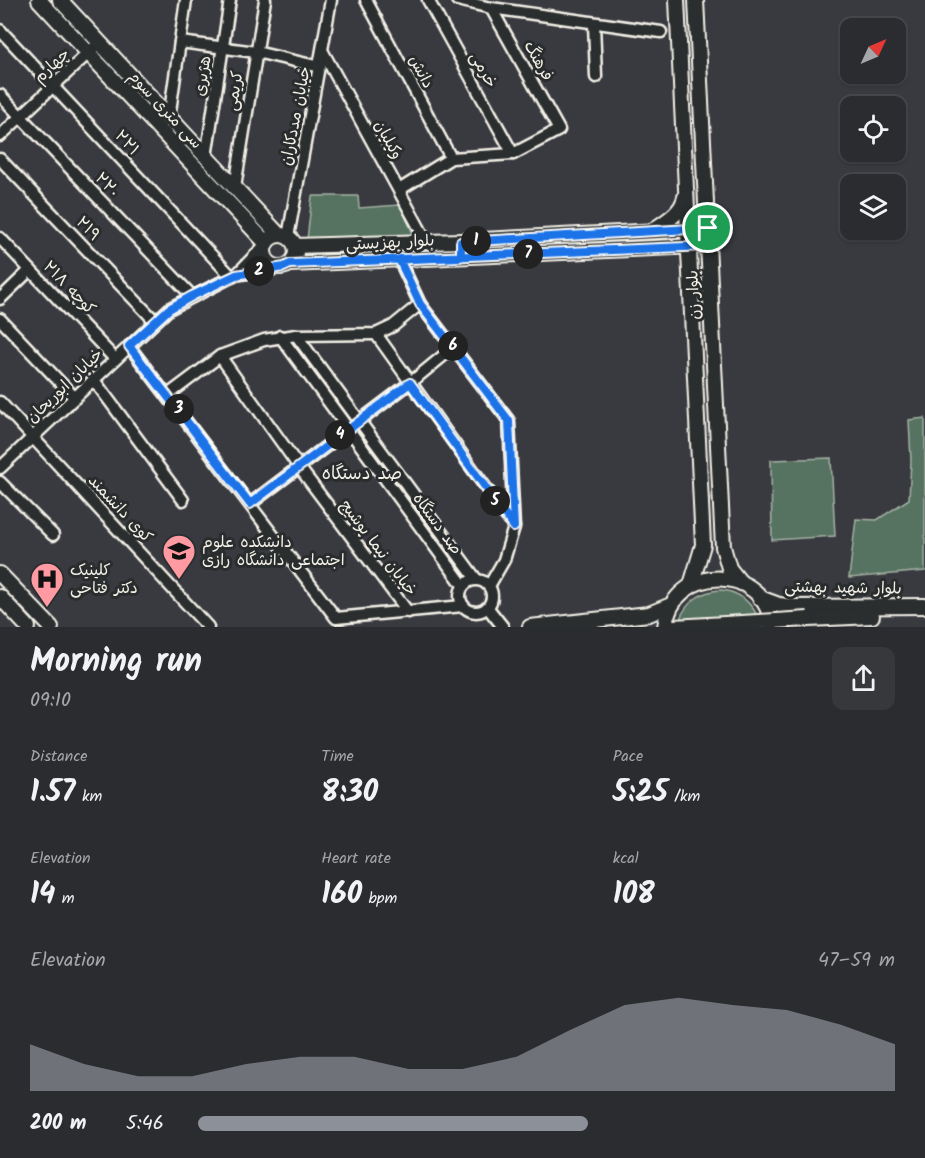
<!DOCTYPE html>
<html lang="en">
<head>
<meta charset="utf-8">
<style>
  :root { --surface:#2b2c30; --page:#37383c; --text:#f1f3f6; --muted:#a6a7ab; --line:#47484c; --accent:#8c9099 }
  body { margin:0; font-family:Kalam,"Playpen Sans Arabic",sans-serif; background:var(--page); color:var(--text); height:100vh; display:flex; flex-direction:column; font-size:22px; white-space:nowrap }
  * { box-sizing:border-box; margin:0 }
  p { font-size:20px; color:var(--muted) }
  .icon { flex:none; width:33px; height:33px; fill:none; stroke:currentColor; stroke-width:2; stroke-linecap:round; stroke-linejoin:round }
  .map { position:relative; height:627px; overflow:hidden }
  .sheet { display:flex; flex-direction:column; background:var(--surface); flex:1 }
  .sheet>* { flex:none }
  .needle { width:39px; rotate:46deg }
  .controls { position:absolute; left:840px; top:18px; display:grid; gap:12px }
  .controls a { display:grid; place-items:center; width:66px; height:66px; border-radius:12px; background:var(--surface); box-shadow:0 2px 4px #0004,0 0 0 2px var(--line); font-size:30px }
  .pin { position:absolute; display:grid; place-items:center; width:51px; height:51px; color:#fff; margin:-26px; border:3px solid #fff; border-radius:50%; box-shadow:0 2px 6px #0007 }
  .km { position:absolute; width:30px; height:30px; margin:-15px; border-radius:50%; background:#222; color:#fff; font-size:16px; line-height:30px; text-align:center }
  .round { display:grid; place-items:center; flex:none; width:63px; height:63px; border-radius:12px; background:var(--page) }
  .overview { display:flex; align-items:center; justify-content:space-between; height:102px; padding:0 30px }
  h1 { font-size:33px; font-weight:700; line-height:45px }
  .metrics { display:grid; grid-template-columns:repeat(3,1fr); gap:9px; height:102px; padding:6px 30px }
  .metrics div { display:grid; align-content:center }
  .metrics b { font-size:30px; font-weight:700 }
  .metrics small { font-size:16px; font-weight:400 }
  .metrics p { font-size:16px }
  .chart { height:168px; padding:12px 30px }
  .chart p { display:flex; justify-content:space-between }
  .chart svg { width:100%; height:108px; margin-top:6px; fill:var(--accent); opacity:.7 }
  ul { padding:0 30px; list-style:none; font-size:20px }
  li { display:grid; grid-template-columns:96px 72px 1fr; align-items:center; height:45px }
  li i { height:15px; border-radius:8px; background:var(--accent) }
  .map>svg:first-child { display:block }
  .green { fill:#567260; stroke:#a5b2a4; stroke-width:1.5 }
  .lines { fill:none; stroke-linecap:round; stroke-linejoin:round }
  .minor-casing { stroke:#f4f1e8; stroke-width:15 }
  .major-casing { stroke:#f4f1e8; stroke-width:18 }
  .minor { stroke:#2a2d2e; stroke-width:10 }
  .major { stroke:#2a2d2e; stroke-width:14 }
  .major-bridge-casing { stroke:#f4f1e8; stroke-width:18; stroke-linecap:butt }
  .major-bridge { stroke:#2a2d2e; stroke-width:14 }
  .route-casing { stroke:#fff; stroke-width:12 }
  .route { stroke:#1a73e8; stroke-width:8 }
  .labels { text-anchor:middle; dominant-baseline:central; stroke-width:6; stroke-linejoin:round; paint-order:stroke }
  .street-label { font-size:16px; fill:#f4f1e8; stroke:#2a2d2e }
  .poi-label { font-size:16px; fill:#f4f1e8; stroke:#2a2d2e; text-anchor:start }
  .neighbourhood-label { font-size:18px; fill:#f4f1e8; stroke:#2a2d2e }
</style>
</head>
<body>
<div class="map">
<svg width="925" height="627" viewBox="0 0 925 627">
  <rect width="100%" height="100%" fill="#393a40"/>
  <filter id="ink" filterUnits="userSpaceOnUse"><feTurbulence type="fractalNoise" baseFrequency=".0167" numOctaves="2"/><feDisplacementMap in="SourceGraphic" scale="12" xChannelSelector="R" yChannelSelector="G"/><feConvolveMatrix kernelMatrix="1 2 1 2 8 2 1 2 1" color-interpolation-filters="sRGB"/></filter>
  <g filter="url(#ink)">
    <!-- green -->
    <g class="green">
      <path d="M312 196H358L359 208 400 205 414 236 307 240Z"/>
      <path d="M925 418V571L849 578 856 519 877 520 909 499 911 461 909 420Z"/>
      <path d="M831 458 835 536 772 540 771 460Z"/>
      <path d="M721 590C741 592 753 604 760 622L679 621C686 602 701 591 721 590Z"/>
    </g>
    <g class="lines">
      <defs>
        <g id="minor">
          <path d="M366 0 451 158"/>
          <path d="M428 0 513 154"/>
          <path d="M457 0 491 8 661 32"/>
          <path d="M594 23 596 77"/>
          <path d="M0 30 232 277"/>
          <path d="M180 42 256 52 320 67"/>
          <path d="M323 52 427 242"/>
          <path d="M0 95 192 296"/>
          <path d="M169 118 186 0"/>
          <path d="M0 136 99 43"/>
          <path d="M206 157 230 0"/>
          <path d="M0 159 155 321"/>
          <path d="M235 187 265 0"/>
          <path d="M399 190 451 158 513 154 559 130 491 8"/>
          <path d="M288 237 331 0"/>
          <path d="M0 238 115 359"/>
          <path d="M236 275 265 245"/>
          <path d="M0 299 30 270"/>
          <path d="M420 304 509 421 514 527 504 560 489 586"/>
          <path d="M0 319 75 398"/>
          <path d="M376 334 514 527"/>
          <path d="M296 335 476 579"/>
          <path d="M280 336 463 585"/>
          <path d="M129 346 336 618 463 606"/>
          <path d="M220 356 299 467 408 612"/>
          <path d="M94 380 183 500"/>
          <path d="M168 395 220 356 264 340 296 335 376 334 393 326 420 304 399 259"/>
          <path d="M0 402 208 627"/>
          <path d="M0 468 169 309 235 275 280 268"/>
          <path d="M0 482 53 535"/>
          <path d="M250 504 410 383 454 347"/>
          <circle cx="476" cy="596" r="16"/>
          <path d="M488 608 503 627"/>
        </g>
        <g id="major">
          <path d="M39 0 266 243"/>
          <path d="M60 0 279 235"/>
          <path d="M677 0 703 545 691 585"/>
          <path d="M696 0 723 547 729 568 741 583"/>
          <path d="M652 231C665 222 682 213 685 197"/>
          <circle cx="280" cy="251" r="16"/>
          <path d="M295 246 461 241 697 229"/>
          <path d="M290 264 698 246"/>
          <path d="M0 574 51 627"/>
          <path d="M0 597 28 627"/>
          <path d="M760 598 779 605 795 607 925 606"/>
          <path d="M808 619 872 616"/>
          <path d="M530 627 649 614 671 605"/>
          <path d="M665 627C673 562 767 563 772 627"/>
        </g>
      </defs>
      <!-- minor casing -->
      <use href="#minor" class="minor-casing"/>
      <!-- major casing -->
      <use href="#major" class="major-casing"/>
      <!-- minor -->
      <use href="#minor" class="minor"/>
      <!-- major -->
      <use href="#major" class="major"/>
      <defs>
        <path id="major-bridge" d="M674 627 808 619"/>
      </defs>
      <!-- major-bridge casing -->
      <use href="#major-bridge" class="major-bridge-casing"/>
      <!-- major-bridge -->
      <use href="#major-bridge" class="major-bridge"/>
    </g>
  </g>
  <g class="lines" filter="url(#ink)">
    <defs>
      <path id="route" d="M708 228 461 242V257L290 264 284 267 236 275 192 296 169 309 129 346 250 504 410 383 514 527 509 421 420 304 399 259 708 246V228"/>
    </defs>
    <!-- route casing -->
    <use href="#route" class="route-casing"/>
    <!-- route -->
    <use href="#route" class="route"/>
  </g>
  <!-- icons -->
  <defs>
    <symbol id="university-pin" viewBox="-11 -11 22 30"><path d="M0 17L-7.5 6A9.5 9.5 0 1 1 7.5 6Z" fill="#ff9aa2" stroke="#2a2d2e"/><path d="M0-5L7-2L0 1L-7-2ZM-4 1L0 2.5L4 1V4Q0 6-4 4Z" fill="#111"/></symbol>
    <symbol id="hospital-pin" viewBox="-11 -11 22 30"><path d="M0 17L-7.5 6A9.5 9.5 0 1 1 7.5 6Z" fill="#ff9aa2" stroke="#2a2d2e"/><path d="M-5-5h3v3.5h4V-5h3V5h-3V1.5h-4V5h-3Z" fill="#111"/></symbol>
  </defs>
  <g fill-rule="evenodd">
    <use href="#university-pin" x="160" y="532" width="38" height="52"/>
    <use href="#hospital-pin" x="28" y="560" width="38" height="52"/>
  </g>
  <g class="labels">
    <!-- street labels -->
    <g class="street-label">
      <text transform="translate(538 61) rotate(61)">فرهنگ</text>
      <text transform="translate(52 66) rotate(-43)">چهارم</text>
      <text transform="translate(483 70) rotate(61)">خرمی</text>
      <text transform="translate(421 72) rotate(62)">دانش</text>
      <text transform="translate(203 76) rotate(-81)">هژبری</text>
      <text transform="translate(235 91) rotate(-81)">کریمی</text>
      <text transform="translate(165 110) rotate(47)">سی متری سوم</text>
      <text transform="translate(296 116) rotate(-79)">خیابان مددکاران</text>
      <text transform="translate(388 140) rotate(61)">وکیلیان</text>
      <text transform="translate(127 143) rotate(47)">۲۲۱</text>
      <text transform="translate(107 185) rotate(46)">۲۲۰</text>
      <text transform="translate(88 229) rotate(46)">۲۱۹</text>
      <text transform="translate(390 243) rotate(-3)">بلوار بهزیستی</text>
      <text transform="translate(69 288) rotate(46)">کوچه ۲۱۸</text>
      <text transform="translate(694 295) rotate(-93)">بلوار زن</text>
      <text transform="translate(65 386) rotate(-44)">خیابان ابوریحان</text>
      <text transform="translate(120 509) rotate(47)">کوی دانشمند</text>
      <text transform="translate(437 524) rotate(54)">صد دستگاه</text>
      <text transform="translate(378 548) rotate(53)">خیابان نیما یوشیج</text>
      <text transform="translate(843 588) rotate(1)">بلوار شهید بهشتی</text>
    </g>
    <!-- poi labels -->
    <g class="poi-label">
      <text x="202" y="542">دانشکده علوم<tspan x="202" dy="18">اجتماعی دانشگاه رازی</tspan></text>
      <text x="70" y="570">کلینیک<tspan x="70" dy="18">دکتر فتاحی</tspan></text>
    </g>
    <!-- neighbourhood labels -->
    <g class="neighbourhood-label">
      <text x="362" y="474">صد دستگاه</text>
    </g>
  </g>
</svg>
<div class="controls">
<a><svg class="needle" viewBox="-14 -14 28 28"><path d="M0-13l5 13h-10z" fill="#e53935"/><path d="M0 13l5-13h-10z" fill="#a6a7ab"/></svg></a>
<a><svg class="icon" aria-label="locate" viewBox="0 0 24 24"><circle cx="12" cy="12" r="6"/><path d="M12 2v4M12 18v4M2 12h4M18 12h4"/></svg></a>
<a><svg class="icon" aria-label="layers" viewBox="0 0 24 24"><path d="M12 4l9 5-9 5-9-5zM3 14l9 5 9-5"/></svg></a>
</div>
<div class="pin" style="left:708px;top:228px;background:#1e9e55"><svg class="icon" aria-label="arrive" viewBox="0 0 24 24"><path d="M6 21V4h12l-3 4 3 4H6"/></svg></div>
<b class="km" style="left:476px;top:241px">1</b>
<b class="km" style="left:259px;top:271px">2</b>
<b class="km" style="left:179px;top:409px">3</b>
<b class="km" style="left:340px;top:435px">4</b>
<b class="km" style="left:495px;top:501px">5</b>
<b class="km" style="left:453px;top:346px">6</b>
<b class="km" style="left:528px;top:254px">7</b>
</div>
<section class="sheet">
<div class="overview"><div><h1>Morning run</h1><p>09:10</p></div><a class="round"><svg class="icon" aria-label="share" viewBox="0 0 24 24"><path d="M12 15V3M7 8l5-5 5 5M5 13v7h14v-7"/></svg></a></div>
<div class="metrics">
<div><p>Distance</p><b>1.57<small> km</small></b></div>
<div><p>Time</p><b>8:30</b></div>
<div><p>Pace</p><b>5:25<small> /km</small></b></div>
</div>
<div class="metrics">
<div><p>Elevation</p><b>14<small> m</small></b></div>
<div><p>Heart rate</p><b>160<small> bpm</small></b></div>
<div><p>kcal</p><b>108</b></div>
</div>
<div class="chart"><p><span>Elevation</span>47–59 m</p>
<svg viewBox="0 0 160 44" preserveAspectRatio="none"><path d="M0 44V25L10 33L20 38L30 38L40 33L50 30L60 30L70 35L80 35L90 30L100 19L110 9L120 6L130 9L140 11L150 17L160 25V44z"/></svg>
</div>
<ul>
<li><b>200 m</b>5:46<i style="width:56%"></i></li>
</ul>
</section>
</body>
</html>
